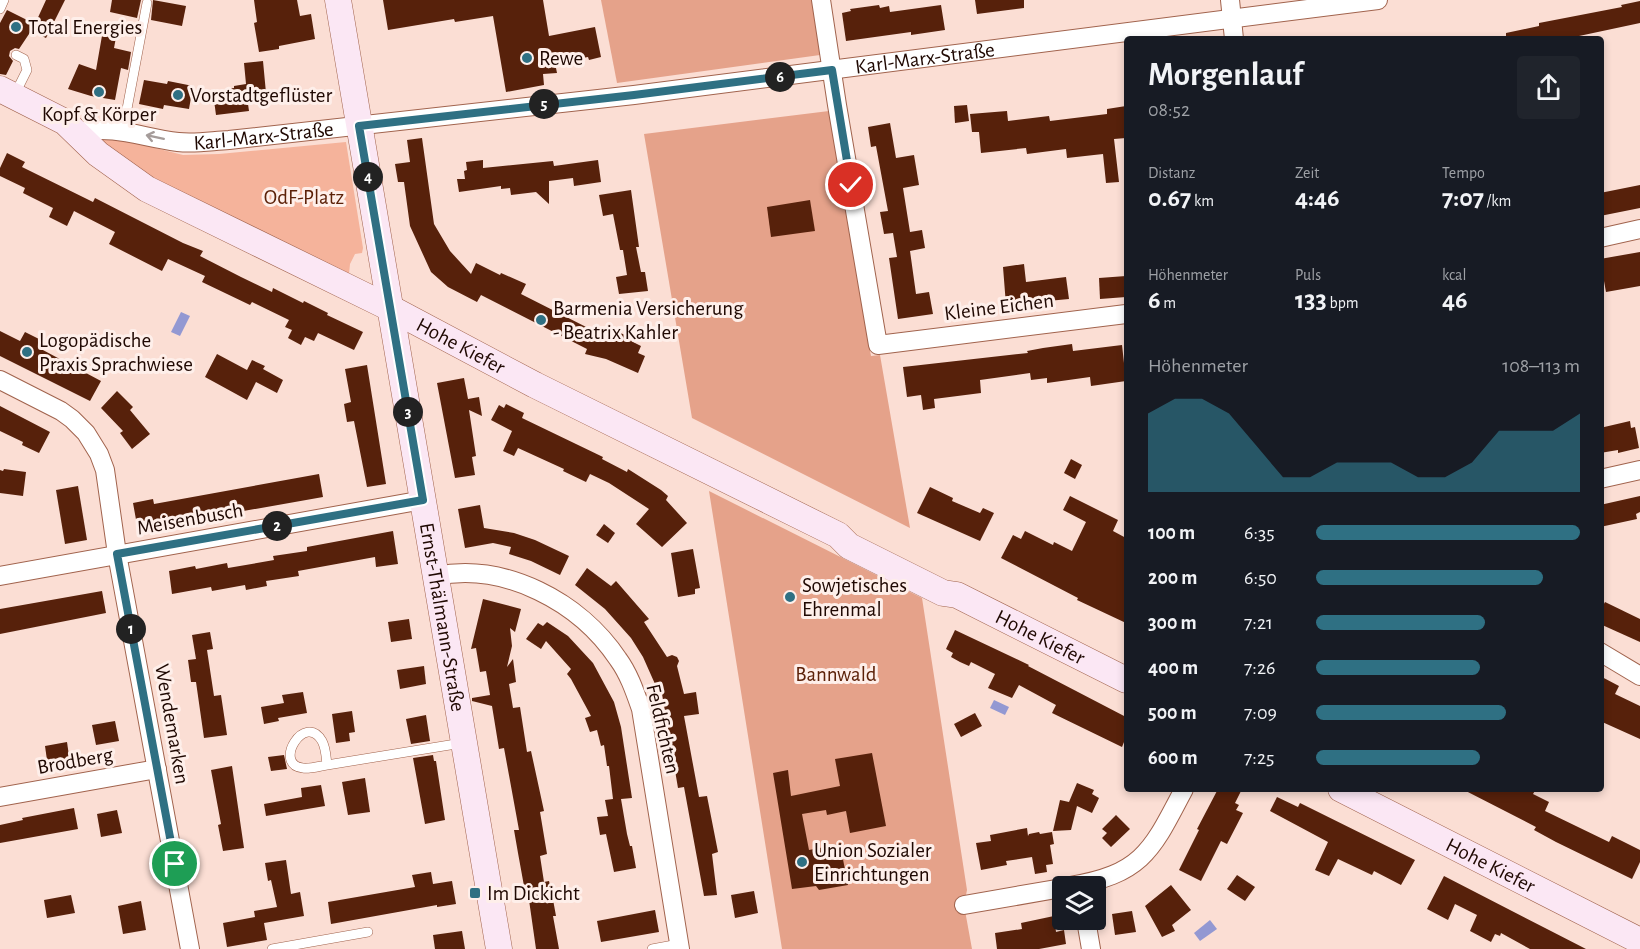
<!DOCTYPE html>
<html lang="de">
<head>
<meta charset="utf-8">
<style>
  :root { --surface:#171b24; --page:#20242c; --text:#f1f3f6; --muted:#9ea1a6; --accent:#2f7083 }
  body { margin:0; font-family:"Alegreya Sans",sans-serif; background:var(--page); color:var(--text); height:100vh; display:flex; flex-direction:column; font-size:22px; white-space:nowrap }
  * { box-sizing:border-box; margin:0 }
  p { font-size:20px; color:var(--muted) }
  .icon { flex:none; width:33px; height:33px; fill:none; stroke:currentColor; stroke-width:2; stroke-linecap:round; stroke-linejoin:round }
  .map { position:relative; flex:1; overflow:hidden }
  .side { position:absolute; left:1124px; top:36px; width:480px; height:756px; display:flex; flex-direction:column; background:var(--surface); border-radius:6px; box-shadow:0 3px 9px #0003 }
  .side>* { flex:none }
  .fabs { position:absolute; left:1052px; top:876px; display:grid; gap:12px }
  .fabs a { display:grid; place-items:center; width:54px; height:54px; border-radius:6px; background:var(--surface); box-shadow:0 3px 9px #0003; font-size:30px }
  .pin { position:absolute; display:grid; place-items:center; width:51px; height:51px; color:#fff; margin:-26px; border:3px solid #fff; border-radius:50%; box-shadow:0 2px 6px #0007 }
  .km { position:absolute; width:30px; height:30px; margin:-15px; border-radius:50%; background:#222; color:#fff; font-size:16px; line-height:30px; text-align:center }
  .round { display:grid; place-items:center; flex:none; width:63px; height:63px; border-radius:6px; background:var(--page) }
  .overview { display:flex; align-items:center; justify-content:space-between; height:102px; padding:0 24px }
  h1 { font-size:33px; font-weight:700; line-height:45px }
  .figures { display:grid; grid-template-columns:repeat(3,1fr); gap:9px; height:102px; padding:6px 24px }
  .figures div { display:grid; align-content:center }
  .figures b { font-size:26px; font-weight:700 }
  .figures small { font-size:16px; font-weight:400 }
  .figures p { font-size:16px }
  .chart { height:168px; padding:12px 24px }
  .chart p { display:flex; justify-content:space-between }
  .chart svg { width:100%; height:108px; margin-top:6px; fill:var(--accent); opacity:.7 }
  ul { padding:0 24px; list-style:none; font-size:20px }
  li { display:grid; grid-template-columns:96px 72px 1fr; align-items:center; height:45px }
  li i { height:15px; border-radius:8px; background:var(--accent) }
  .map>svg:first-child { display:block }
  .green { fill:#f5b39b }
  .forest { fill:#e5a28a }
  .water { fill:#9398d2 }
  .building { fill:#57210b }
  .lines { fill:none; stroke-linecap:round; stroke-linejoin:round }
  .lane-casing { stroke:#a1634d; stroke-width:10 }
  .street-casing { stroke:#a1634d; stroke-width:20 }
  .secondary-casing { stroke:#a1634d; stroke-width:27 }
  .lane { stroke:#fff; stroke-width:9 }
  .street { stroke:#fff; stroke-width:18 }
  .secondary { stroke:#fbe7f4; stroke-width:26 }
  .oneway { stroke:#a59c9a }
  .route-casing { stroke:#fff; stroke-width:12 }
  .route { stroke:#2f7083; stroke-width:8 }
  .poi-dot { fill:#2f7083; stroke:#feefea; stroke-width:2 }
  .labels { text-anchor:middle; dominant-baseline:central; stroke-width:6; stroke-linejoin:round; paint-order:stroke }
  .poi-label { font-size:21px; fill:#1f0802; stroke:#feefea; text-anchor:start }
  .street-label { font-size:21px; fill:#1f0802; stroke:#feefea }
  .park-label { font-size:21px; fill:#5c2108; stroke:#feefea }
</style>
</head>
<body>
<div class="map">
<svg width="1640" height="949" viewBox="0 0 1640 949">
  <rect width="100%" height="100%" fill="#fbded4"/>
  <!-- green -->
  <path class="green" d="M100 134 183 155 219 154 346 142 363 248 362 253 355 254 350 264 349 274 153 179 123 159 98 137Z"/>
  <!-- forest -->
  <g class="forest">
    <path d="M601 0H812L820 55 617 83Z"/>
    <path d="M829 111 871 356 880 355 910 528 692 418 644 134Z"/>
    <path d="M709 491 922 598 967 890 964 905 972 949H782Z"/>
  </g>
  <!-- water -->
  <g class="water">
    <path d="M181 312 190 316 180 336 171 332Z"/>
    <path d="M994 700 1009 707 1005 715 990 708Z"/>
    <path d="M1210 920 1217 929 1200 941 1194 933Z"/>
  </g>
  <!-- building -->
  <g class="building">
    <path d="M46 0H65L46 38 31 31 19 49 15 48 10 51 9 56 13 61 6 75 0 74V23L7 10 35 24Z"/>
    <path d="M112 0H141L137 18 110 12Z"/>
    <path d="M153 0 186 6 182 26 151 20Z"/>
    <path d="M254 0H297L300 16 311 14 315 39 279 46V49L259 52 254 23 257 22Z"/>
    <path d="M383 0H543L549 36 595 27 601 57 589 60 588 57 555 63 557 73 543 74 544 85 506 92 493 16 455 22 454 19 388 30Z"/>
    <path d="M975 0H1024V8L977 14Z"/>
    <path d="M1640 1V23L1565 39H1506V33L1539 26V23L1622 7 1621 5Z"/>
    <path d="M879 5 880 8 889 6 890 12 941 5 945 30 911 35V32L846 41 842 13 851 11 850 9Z"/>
    <path d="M103 30 117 32 114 48 131 52 128 70 121 68 115 100 91 96 68 89 79 64 96 70Z"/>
    <path d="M263 61 266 93 258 94 259 103 248 104 249 111 216 115 213 93 227 92V89L234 88V86L246 84 244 63Z"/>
    <path d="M144 80 167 84 168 81 193 86 189 109 164 105 163 109 139 104Z"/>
    <path d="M967 105 969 121 955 123 954 106Z"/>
    <path d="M1126 106V138L1114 139 1119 182 1106 183 1103 154 1067 158 1066 149 1027 154 1026 148 981 153 979 132H972L970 114 1007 111 1008 121 1049 116 1050 121 1107 114V109Z"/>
    <path d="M890 123 896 158 914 155 919 185 903 188 910 232 922 230 925 248 910 251 916 294 929 292 933 314 898 319 889 258 897 257 893 233 884 234 880 212 888 211 876 146 871 147 868 127Z"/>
    <path d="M422 138 434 224 450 251 471 274 476 263 500 275 501 273 526 284 521 294 596 332V331L614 339 618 332 632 338 631 341 641 346 638 353 645 356 638 373 606 359 585 354 587 349 481 295 477 302 448 287 431 272 410 226 404 182H398L395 164 410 162 407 140Z"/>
    <path d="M7 153 25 162 22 167 93 202 95 198 183 243 203 251 200 256 241 277 272 292 273 288 303 303 304 301 328 313 327 315 363 332 354 350 318 333 314 341 305 337 301 345 288 338 292 330 285 327 289 320 252 302 250 305 202 282 205 276 168 259 162 271 109 244 115 232 74 211 67 226 49 217 53 208 23 193 25 188 0 176V168Z"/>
    <path d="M483 160V168L553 161 554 166 598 160 601 182 574 186 573 178 549 181V204L536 192 511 195 510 188 501 189V186L459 192 457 179H465L464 171 467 170 466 162Z"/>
    <path d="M1640 185V208L1600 216V193Z"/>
    <path d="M631 190 639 247H636L641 272H645L648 291 619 294 616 277 627 275 623 250H620L613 214 603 216 599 195Z"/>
    <path d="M810 200 815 231 771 237 767 207Z"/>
    <path d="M1640 252V286L1606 292 1600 259Z"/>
    <path d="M1024 264 1026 282 1066 277 1069 299 1006 305 1003 267Z"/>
    <path d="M1126 276V297L1100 299 1099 278Z"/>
    <path d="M0 331 20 341 25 332 45 342 41 349 101 381 90 401 0 356Z"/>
    <path d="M1072 344 1073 351 1122 345 1126 381 1091 386 1090 377 1047 383V378L1031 380 1030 373 980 380 981 393 934 399 935 408 923 410 921 395 907 397 903 367 1028 353 1027 351 1043 348Z"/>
    <path d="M217 354 247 370 252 360 265 366 263 369 283 380 277 393 256 382 247 400 205 377Z"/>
    <path d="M367 365 386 484 367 487 354 421 347 422 344 404 351 402 345 369Z"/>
    <path d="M464 378 468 399 479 397 482 416 469 410 476 456 472 457 475 475 455 478 437 383Z"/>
    <path d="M117 391 133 407 130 410 150 434 132 449 120 433 123 431 101 408Z"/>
    <path d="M506 404 524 413 522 418 603 457 602 459 627 472 628 469 661 490 668 496 666 500 687 523 662 547 636 524 649 509 609 483 590 474 586 482 563 471 564 469 518 448 514 456 503 451 512 431 491 420 499 405 504 408Z"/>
    <path d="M0 406 50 432 39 453 22 445 23 442 0 431Z"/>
    <path d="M1630 421 1631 428 1635 427 1639 448 1618 453V450L1600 453V428Z"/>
    <path d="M1071 459 1082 465 1075 479 1064 473Z"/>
    <path d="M4 469 26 472 23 496 0 493V470L3 471Z"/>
    <path d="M319 474 323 497 170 524V520L137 525 133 503 153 499 154 504Z"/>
    <path d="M78 486 87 540 65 544 56 490Z"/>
    <path d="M930 487 953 498 952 501 980 513 983 508 994 513 980 541 917 513Z"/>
    <path d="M1070 496 1118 520 1113 531 1126 538V623L1077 600 1078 598 1001 558 1013 535 1021 539 1025 531 1053 545 1054 542 1072 551 1086 522 1063 510Z"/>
    <path d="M1640 496V512L1636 514 1637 519 1600 527V505Z"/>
    <path d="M480 505 484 528 514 533 535 540 569 556 560 575 531 561 509 554 511 547 493 543 465 548 458 509Z"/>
    <path d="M604 524 615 533 608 543 596 535Z"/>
    <path d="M393 531 398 564 376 567 375 557 298 571 299 576 266 581 267 586 246 590 245 585 212 591 211 587 172 594 169 571 195 566 196 569 227 563 228 568 274 560 273 556 307 551V547Z"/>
    <path d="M693 549 700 588 695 589V594L678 597 671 553Z"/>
    <path d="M587 568 611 586 616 581 649 619 644 622 667 657 672 655 677 657 679 661 677 666 684 694 696 692 699 714 684 716 699 797 707 796 718 852 712 854 717 895 704 896 684 787 678 788 660 682 655 684 643 657 631 638 605 609 575 585Z"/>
    <path d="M102 591 106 613 0 634V609Z"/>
    <path d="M483 599 521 609 515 632 510 628 512 646 507 667 513 659 516 682 509 684 513 708 520 707 527 752 531 751 544 811 540 812 547 854 540 856 544 882 549 881 552 894 556 916H553L559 949H536L527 886H524L518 853 514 830H519L504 748 499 749 492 706 472 701V698L490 695 486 671 480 672 476 648 471 649Z"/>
    <path d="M1605 602 1640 619V642L1600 624V611Z"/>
    <path d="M409 619 412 639 391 642 388 622Z"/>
    <path d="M547 622 568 636 593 663 614 702 621 727 632 798 621 799 627 834 630 846H632L636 868 614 872 606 834 600 835 597 817 608 816 605 800 613 799 609 766H607L604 745 601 746 597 730 590 732 585 718 591 716 571 679 567 674 571 669 546 641 541 649 526 639 538 623 543 626Z"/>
    <path d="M955 630 1029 665 1028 666 1126 717V737L1122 747 1052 713 1056 705 1019 685 1012 698 988 688 995 674 971 662 969 666 960 662 951 657 953 653 946 649Z"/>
    <path d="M210 632 213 649 207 650 214 696 221 695 227 735 204 738 196 682H191L188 660 196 659 192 635Z"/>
    <path d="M424 666 426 684 400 689 397 670Z"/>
    <path d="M1600 676 1619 686 1615 694 1640 706V739L1600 721Z"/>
    <path d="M303 692 307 713 278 718 279 721 264 724 261 707 284 703 282 695Z"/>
    <path d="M352 711 355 732 349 733 350 741 336 743 332 714Z"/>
    <path d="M975 713 982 726 961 737 954 724Z"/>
    <path d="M426 715 430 741 411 744 406 719Z"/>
    <path d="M115 721 119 741 96 745 92 725Z"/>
    <path d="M67 742 70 763 48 767 45 746Z"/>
    <path d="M872 753 886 826 850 833 846 811 827 815 826 810 802 814 809 850 840 844 848 885 819 890 816 886 792 889 773 773 788 770 791 796 840 786 835 759Z"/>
    <path d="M284 755 287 769 271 771 268 757Z"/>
    <path d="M433 755 434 761H436L445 820 425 824 413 758Z"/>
    <path d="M232 766 244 848 223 851 218 825 221 824 211 770Z"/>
    <path d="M365 778 370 812 348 815 342 782Z"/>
    <path d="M1077 783 1094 790 1092 794 1099 798 1092 813 1077 806 1071 830 1053 831 1060 800 1069 802Z"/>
    <path d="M321 785 325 806 266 816 264 804 302 797 301 788Z"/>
    <path d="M1218 789H1242L1235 803 1239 805 1236 810 1243 813 1227 844 1221 841 1201 881 1179 870 1199 830 1197 829Z"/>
    <path d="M1462 789H1536L1533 794 1549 802 1545 811 1609 842 1612 836 1640 850V862L1632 879 1556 842 1534 830 1536 827Z"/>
    <path d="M1277 797 1298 807 1300 803 1415 860 1401 885 1374 871 1372 875 1338 859 1329 876 1315 870 1328 842 1270 811Z"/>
    <path d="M74 808 78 829 0 843V825L23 820 22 818Z"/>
    <path d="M117 810 122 833 101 837 97 814Z"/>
    <path d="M1116 815 1130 829 1111 847 1102 838 1107 833 1102 829Z"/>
    <path d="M1027 828 1028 836 1029 834 1039 832 1040 834 1052 832 1054 844 1050 845 1053 864 1046 865 1047 872 1035 874 1032 857 1006 861 1007 865 981 870 976 843 991 841 990 835Z"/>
    <path d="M286 860 291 894 300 892 304 916 264 923 267 940 227 947 223 923 255 917 254 911 277 907 271 880 268 881 265 863Z"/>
    <path d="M431 872 433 884 452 881 456 904 437 907V905L331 924 328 902 415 887 412 875Z"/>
    <path d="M1237 875 1255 887 1245 901 1227 889Z"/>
    <path d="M1444 876 1547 929 1586 949H1530L1501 933 1500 936 1495 934 1491 942 1470 931 1477 915 1455 904 1448 920 1427 909Z"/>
    <path d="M1171 885 1191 910 1172 925 1175 931 1162 937 1145 906Z"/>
    <path d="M754 891 758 913 735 918 731 895Z"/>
    <path d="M71 895 75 913 47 918 44 900Z"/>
    <path d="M141 901 146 930 123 934 118 906Z"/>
    <path d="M655 910 659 932 601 942 597 921Z"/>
    <path d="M1132 911 1136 932 1115 935 1112 914Z"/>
    <path d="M1054 916 1056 932 1064 930 1066 944 1039 949H997L995 933 1022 929 1021 923Z"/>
    <path d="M462 931 465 949H435L433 935Z"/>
  </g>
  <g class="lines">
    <defs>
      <g id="lane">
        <path d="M0 9 4 0"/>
        <path d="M15 94 27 70 24 59 16 55"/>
        <path d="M123 130 147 3"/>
        <path d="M327 765C320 766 310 769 303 768 272 765 305 711 322 741 326 748 326 757 327 765L462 743"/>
        <path d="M272 949 368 932"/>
        <path d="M652 949 679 944"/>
      </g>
      <g id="street">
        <path d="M821 0 837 105 878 345 1126 314"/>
        <path d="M1230 0 1234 39"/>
        <path id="s1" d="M77 132C117 125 139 137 178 142 195 144 211 141 229 140L634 95 1378 0"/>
        <path d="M1600 238 1640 229"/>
        <path d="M0 380 61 411 72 419 86 433 99 454 105 470 117 554 190 949"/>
        <path d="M1600 479 1640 470"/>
        <path d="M0 576 423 500"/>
        <path d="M436 576C505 562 580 602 618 659 629 674 635 692 641 709L680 949"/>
        <path d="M1600 652 1640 676"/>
        <path d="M0 797 157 769"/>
        <path d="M1070 886C1143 874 1152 850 1184 789"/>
        <path d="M964 905 1062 888"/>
        <path d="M1086 920 1091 949"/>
      </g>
      <g id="secondary">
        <path id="s2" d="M338 0 499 949"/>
        <path id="s3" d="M0 89 65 122 98 154 147 189 390 308 535 385 838 535 849 546 943 593 957 595 1126 680"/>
        <path id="s4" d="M1341 789 1640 941"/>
      </g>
    </defs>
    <!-- lane casing -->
    <use href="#lane" class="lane-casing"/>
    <!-- street casing -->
    <use href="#street" class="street-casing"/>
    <!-- secondary casing -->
    <use href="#secondary" class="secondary-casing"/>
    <!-- lane -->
    <use href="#lane" class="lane"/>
    <!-- street -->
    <use href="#street" class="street"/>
    <!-- secondary -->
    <use href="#secondary" class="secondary"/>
  </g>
  <!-- one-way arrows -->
  <defs><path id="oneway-shaft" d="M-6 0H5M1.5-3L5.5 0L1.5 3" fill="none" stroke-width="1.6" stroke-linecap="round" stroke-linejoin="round" transform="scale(1.5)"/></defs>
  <use class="oneway" href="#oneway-shaft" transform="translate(155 137) rotate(-168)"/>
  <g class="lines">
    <defs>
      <path id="route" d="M175 864 117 554 423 500 359 126 634 95 832 70 851 185"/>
    </defs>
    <!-- route casing -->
    <use href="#route" class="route-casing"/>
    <!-- route -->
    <use href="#route" class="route"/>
  </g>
  <!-- markers -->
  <g class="poi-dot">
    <circle cx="16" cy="27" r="6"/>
    <circle cx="527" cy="58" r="6"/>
    <circle cx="99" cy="92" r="6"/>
    <circle cx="178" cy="95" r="6"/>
    <circle cx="541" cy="320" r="6"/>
    <circle cx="27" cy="352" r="6"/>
    <circle cx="790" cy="597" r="6"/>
    <circle cx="802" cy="862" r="6"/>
    <rect x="469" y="887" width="12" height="12" rx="3"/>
  </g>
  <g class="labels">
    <!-- poi labels -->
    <g class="poi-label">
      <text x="28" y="27">Total Energies</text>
      <text x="539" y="58">Rewe</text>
      <text x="190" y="95">Vorstadtgeflüster</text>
      <text x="99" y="114" text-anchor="middle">Kopf &amp; Körper</text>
      <text x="553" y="308">Barmenia Versicherung<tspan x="553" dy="24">- Beatrix Kahler</tspan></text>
      <text x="39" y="340">Logopädische<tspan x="39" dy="24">Praxis Sprachwiese</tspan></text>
      <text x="802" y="585">Sowjetisches<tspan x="802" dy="24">Ehrenmal</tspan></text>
      <text x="814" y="850">Union Sozialer<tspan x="814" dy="24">Einrichtungen</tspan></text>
      <text x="487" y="893">Im Dickicht</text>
    </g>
    <!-- street labels -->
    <g class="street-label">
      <text stroke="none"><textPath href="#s1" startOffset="854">Karl-Marx-Straße</textPath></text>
      <text stroke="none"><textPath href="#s1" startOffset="188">Karl-Marx-Straße</textPath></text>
      <text transform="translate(999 307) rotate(-7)">Kleine Eichen</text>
      <text stroke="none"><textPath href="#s3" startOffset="530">Hohe Kiefer</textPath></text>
      <text transform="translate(190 519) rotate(-10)">Meisenbusch</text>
      <text stroke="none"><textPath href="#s2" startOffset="626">Ernst-Thälmann-Straße</textPath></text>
      <text stroke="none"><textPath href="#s3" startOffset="1180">Hohe Kiefer</textPath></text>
      <text transform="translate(172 724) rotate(80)">Wendemarken</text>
      <text transform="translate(663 729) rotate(77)">Feldfichten</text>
      <text transform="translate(75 761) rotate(-10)">Brodberg</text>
      <text stroke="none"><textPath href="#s4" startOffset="168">Hohe Kiefer</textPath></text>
    </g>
    <!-- park labels -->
    <g class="park-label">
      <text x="304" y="197">OdF-Platz</text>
      <text x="836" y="674">Bannwald</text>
    </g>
  </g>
</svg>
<div class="fabs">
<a><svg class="icon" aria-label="layers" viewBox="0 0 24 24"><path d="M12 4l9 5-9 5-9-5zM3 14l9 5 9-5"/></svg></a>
</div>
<div class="pin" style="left:175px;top:864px;background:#1e9e55"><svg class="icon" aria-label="arrive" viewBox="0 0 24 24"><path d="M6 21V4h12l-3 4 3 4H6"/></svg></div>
<div class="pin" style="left:851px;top:185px;background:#d93025"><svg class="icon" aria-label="check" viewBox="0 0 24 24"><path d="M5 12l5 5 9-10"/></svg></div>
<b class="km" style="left:131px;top:629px">1</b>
<b class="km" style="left:277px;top:526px">2</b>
<b class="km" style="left:408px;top:412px">3</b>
<b class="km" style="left:368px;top:177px">4</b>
<b class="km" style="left:544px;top:104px">5</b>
<b class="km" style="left:780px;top:77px">6</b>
<section class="side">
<div class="overview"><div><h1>Morgenlauf</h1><p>08:52</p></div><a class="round"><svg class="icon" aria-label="share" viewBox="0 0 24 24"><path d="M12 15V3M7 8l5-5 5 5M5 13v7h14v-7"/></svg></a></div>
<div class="figures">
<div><p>Distanz</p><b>0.67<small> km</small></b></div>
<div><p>Zeit</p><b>4:46</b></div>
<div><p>Tempo</p><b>7:07<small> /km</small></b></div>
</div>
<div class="figures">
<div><p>Höhenmeter</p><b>6<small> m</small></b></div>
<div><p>Puls</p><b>133<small> bpm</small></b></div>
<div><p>kcal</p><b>46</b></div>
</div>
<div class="chart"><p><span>Höhenmeter</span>108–113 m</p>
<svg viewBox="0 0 160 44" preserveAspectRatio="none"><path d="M0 44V12L10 6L20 6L30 12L40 25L50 38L60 38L70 32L80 32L90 32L100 38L110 38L120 32L130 19L140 19L150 19L160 12V44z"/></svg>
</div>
<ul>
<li><b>100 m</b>6:35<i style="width:100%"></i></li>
<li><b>200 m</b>6:50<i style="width:86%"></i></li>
<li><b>300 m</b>7:21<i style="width:64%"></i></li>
<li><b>400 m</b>7:26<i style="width:62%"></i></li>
<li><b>500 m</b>7:09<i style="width:72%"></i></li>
<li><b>600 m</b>7:25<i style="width:62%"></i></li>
</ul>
</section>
</div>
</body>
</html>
